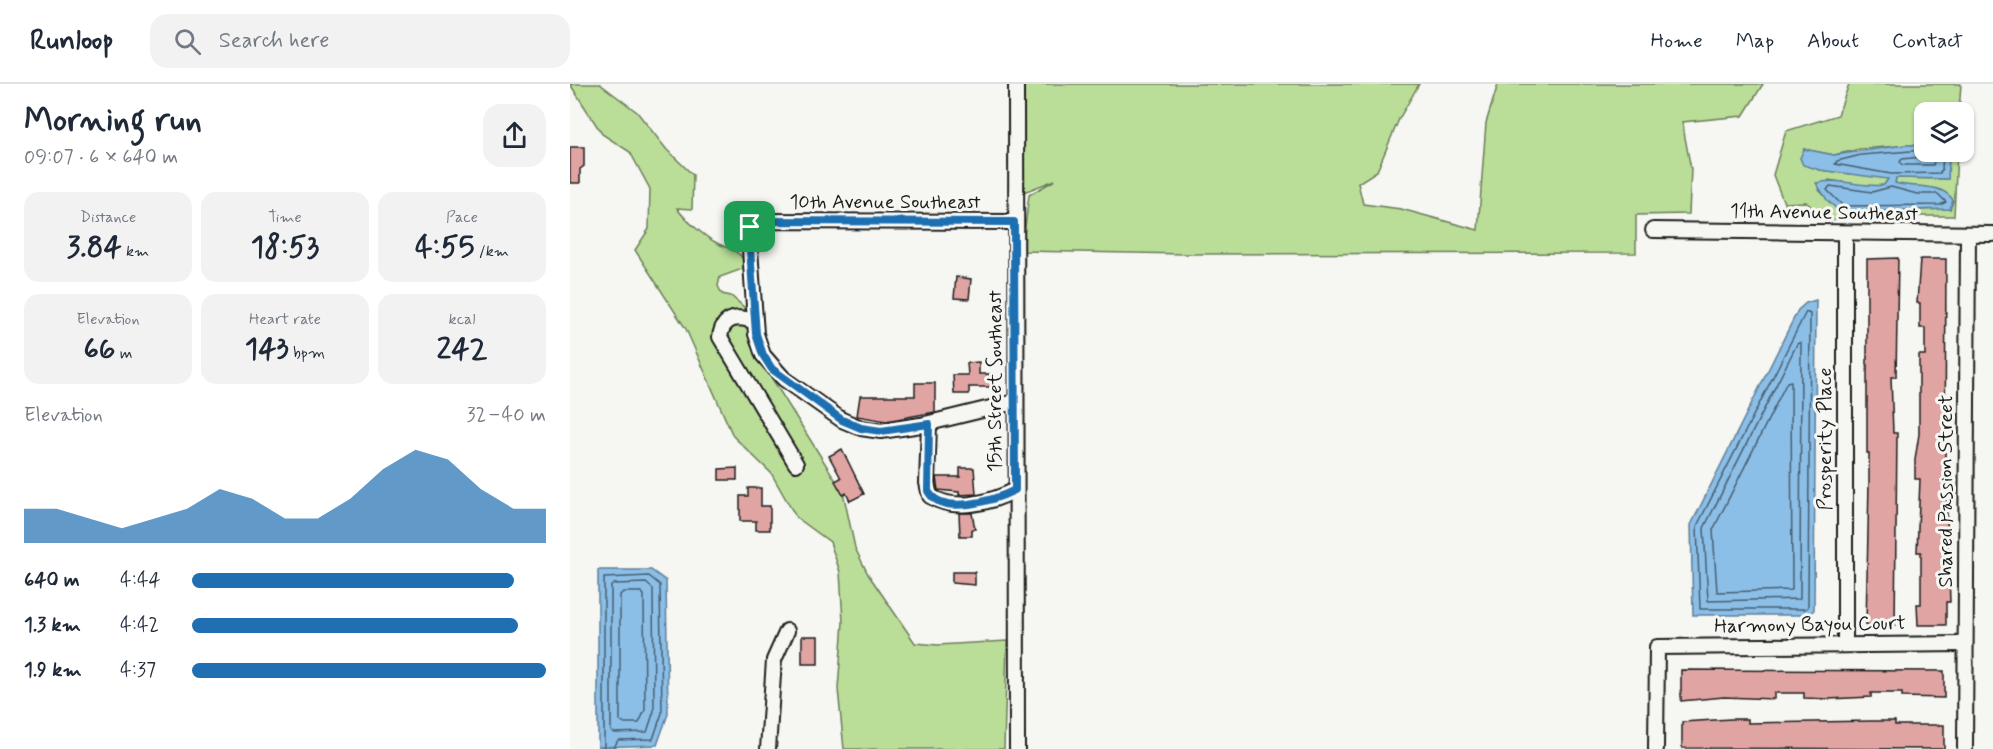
<!DOCTYPE html>
<html lang="en">
<head>
<meta charset="utf-8">
<style>
  :root { --surface:#fff; --page:#f2f2f3; --text:#1f2937; --muted:#747a83; --line:#e0e1e3; --accent:#1f6fb2 }
  body { margin:0; font-family:Mynerve,sans-serif; background:var(--page); color:var(--text); height:100vh; display:flex; flex-direction:column; font-size:22px; white-space:nowrap }
  * { box-sizing:border-box; margin:0 }
  p { font-size:20px; color:var(--muted) }
  .icon { flex:none; width:33px; height:33px; fill:none; stroke:currentColor; stroke-width:2; stroke-linecap:round; stroke-linejoin:round }
  .map { position:relative; flex:1; overflow:hidden }
  .panel { display:flex; flex-direction:column; background:var(--surface); width:570px }
  .panel>* { flex:none }
  .fabs { position:absolute; left:1344px; top:18px; display:grid; gap:12px }
  .fabs a { display:grid; place-items:center; width:60px; height:60px; border-radius:12px; background:var(--surface); box-shadow:0 2px 4px #0004; font-size:30px }
  .pin { position:absolute; display:grid; place-items:center; width:51px; height:51px; color:#fff; margin:-26px; border-radius:12px; box-shadow:0 3px 9px #0006 }
  .round { display:grid; place-items:center; flex:none; width:63px; height:63px; border-radius:18px; background:var(--page) }
  .head { display:flex; align-items:center; justify-content:space-between; height:102px; padding:0 24px }
  h1 { font-size:33px; font-weight:700; line-height:45px }
  .metrics { display:grid; grid-template-columns:repeat(3,1fr); gap:9px; height:102px; padding:6px 24px }
  .metrics div { display:grid; align-content:center; border-radius:15px; background:var(--page); text-align:center }
  .metrics b { font-size:30px; font-weight:700 }
  .metrics small { font-size:16px; font-weight:400 }
  .metrics p { font-size:16px }
  .chart { height:168px; padding:12px 24px }
  .chart p { display:flex; justify-content:space-between }
  .chart svg { width:100%; height:108px; margin-top:6px; fill:var(--accent); opacity:.7 }
  ul { padding:0 24px; list-style:none; font-size:20px }
  li { display:grid; grid-template-columns:96px 72px 1fr; align-items:center; height:45px }
  li i { height:15px; border-radius:8px; background:var(--accent) }
  header { display:flex; align-items:center; gap:36px; box-sizing:border-box; height:84px; padding:0 30px; background:var(--surface); border-bottom:2px solid var(--line) }
  header strong { font-size:28px }
  nav { display:flex; gap:33px; margin-inline-start:auto; font-size:21px }
  .search { width:420px; height:54px; background:var(--page); display:flex; align-items:center; gap:15px; box-sizing:border-box; padding:0 21px; border-radius:18px; color:var(--muted); font-size:22px }
  main { display:flex; flex:1; min-height:0 }
  .map>svg:first-child { display:block }
  .green { fill:#bade98; stroke:#6b7d5a; stroke-width:1.5 }
  .water { fill:#8bbfe8; stroke:#5f7e96; stroke-width:1.5 }
  .lines { fill:none; stroke-linecap:round; stroke-linejoin:round }
  .shore { stroke:#485d6e; stroke-width:1.5 }
  .building { fill:#e0a5a3; stroke:#1c1c1c; stroke-width:1.5 }
  .minor-casing { stroke:#1c1c1c; stroke-width:18 }
  .minor { stroke:#f6f6f2; stroke-width:14 }
  .route-casing { stroke:#fff; stroke-width:12 }
  .route { stroke:#1f6fb2; stroke-width:8 }
  .labels { text-anchor:middle; dominant-baseline:central; stroke-width:6; stroke-linejoin:round; paint-order:stroke }
  .street-label { font-size:20px; fill:#1c1c1c; stroke:#f6f6f2 }
</style>
</head>
<body>
<header>
<strong>Runloop</strong>
<div class="search"><svg class="icon" aria-label="search" viewBox="0 0 24 24"><circle cx="10" cy="10" r="6"/><path d="M15 15l6 6"/></svg>Search here</div>
<nav><a>Home</a><a>Map</a><a>About</a><a>Contact</a></nav>
</header>
<main>
<section class="panel">
<div class="head"><div><h1>Morning run</h1><p>09:07 · 6 × 640 m</p></div><a class="round"><svg class="icon" aria-label="share" viewBox="0 0 24 24"><path d="M12 15V3M7 8l5-5 5 5M5 13v7h14v-7"/></svg></a></div>
<div class="metrics">
<div><p>Distance</p><b>3.84<small> km</small></b></div>
<div><p>Time</p><b>18:53</b></div>
<div><p>Pace</p><b>4:55<small> /km</small></b></div>
</div>
<div class="metrics">
<div><p>Elevation</p><b>66<small> m</small></b></div>
<div><p>Heart rate</p><b>143<small> bpm</small></b></div>
<div><p>kcal</p><b>242</b></div>
</div>
<div class="chart"><p><span>Elevation</span>32–40 m</p>
<svg viewBox="0 0 160 44" preserveAspectRatio="none"><path d="M0 44V30L10 30L20 34L30 38L40 34L50 30L60 22L70 26L80 34L90 34L100 26L110 14L120 6L130 10L140 22L150 30L160 30V44z"/></svg>
</div>
<ul>
<li><b>640 m</b>4:44<i style="width:91%"></i></li>
<li><b>1.3 km</b>4:42<i style="width:92%"></i></li>
<li><b>1.9 km</b>4:37<i style="width:100%"></i></li>
</ul>
</section>
<div class="map">
<svg width="1423" height="665" viewBox="0 0 1423 665">
  <rect width="100%" height="100%" fill="#f6f6f2"/>
  <filter id="ink" filterUnits="userSpaceOnUse"><feTurbulence type="fractalNoise" baseFrequency=".0167" numOctaves="2"/><feDisplacementMap in="SourceGraphic" scale="12" xChannelSelector="R" yChannelSelector="G"/><feConvolveMatrix kernelMatrix="1 2 1 2 8 2 1 2 1" color-interpolation-filters="sRGB"/></filter>
  <g filter="url(#ink)">
    <!-- green -->
    <g class="green">
      <path d="M0 0H30L67 28 97 66 123 91 122 125 107 124C113 134 134 152 145 158 153 163 164 165 170 171 174 175 174 179 175 184L150 193 148 202 152 210 161 212 174 223 182 242 189 274 273 408 285 464 298 490 345 559 368 561 437 557 434 665H274L268 605 273 538 270 488 260 458 226 433 201 389 163 352 116 245 65 166 79 145 80 105 60 68 32 50Z"/>
      <path d="M454 0H849L829 35 807 87 788 99 793 120 831 125 908 146 916 39 928 0H1193L1173 32 1112 38 1121 85 1119 130 1066 131V169L617 170 452 167 459 111 485 96 454 108Z"/>
      <path d="M1279 0H1391L1389 28H1354V60L1290 65 1264 71 1234 65 1250 86 1319 94 1314 101 1303 103 1259 96 1249 106 1270 128 1380 125 1383 117C1373 102 1365 105 1349 104 1341 104 1333 101 1325 99L1326 94 1378 95 1379 68H1387L1384 132H1282L1257 137 1236 118 1214 119 1203 91 1216 47 1268 31Z"/>
    </g>
    <!-- water -->
    <g class="water">
      <path d="M1335 61H1354V68H1379L1378 95 1326 94 1325 99C1345 105 1371 98 1383 116L1380 125 1270 128 1257 116 1246 99C1269 93 1291 104 1314 101L1318 95 1250 86 1233 81 1230 74 1234 65 1264 71Z"/>
      <path d="M1246 216 1244 526 1238 531H1123L1121 441 1228 226 1236 219Z"/>
      <path d="M28 486H81L96 497 98 630 87 661 28 663Z"/>
    </g>
    <g class="lines">
      <!-- shore -->
      <g class="shore">
        <path d="M1354 66 1291 71 1267 77 1265 80 1321 90 1370 89 1372 86 1373 68"/>
        <path d="M1362 72 1365 74 1363 81H1332L1330 78 1332 75Z"/>
        <path d="M1260 102 1302 108 1321 103 1347 110H1368L1376 118 1370 121 1273 122 1257 106Z"/>
        <path d="M1236 228 1240 230 1238 523 1235 525H1130L1127 442Z"/>
        <path d="M1231 258 1230 515 1138 517 1134 444 1227 260Z"/>
        <path d="M1221 297 1222 506 1147 508 1143 446 1217 298Z"/>
        <path d="M76 499 83 505 84 627 77 648 44 649 41 647V502L44 500Z"/>
        <path d="M53 508H71L74 511 75 626 69 639H53L50 637V511Z"/>
        <path d="M34 665V494L79 492 90 501 92 629 83 655 48 656 43 665"/>
      </g>
    </g>
    <!-- building -->
    <g class="building">
      <path d="M0 63H14V82L10 85V99H0Z"/>
      <path d="M1328 174 1326 293H1321L1323 349H1327L1325 541H1296L1299 399V369H1297V175Z"/>
      <path d="M1350 175H1376L1375 376 1380 518H1376V541H1348L1347 520H1351V468H1347L1350 395H1345V376L1349 350V271H1355V244H1350V219H1347Z"/>
      <path d="M386 193 401 195 399 215 384 214Z"/>
      <path d="M409 278V290H421V303H399V310H384L383 291H398L397 279Z"/>
      <path d="M345 299H365V328L316 337 287 332 290 312H345Z"/>
      <path d="M272 365 294 410 280 417 276 409 273 411 265 397 271 394 259 372Z"/>
      <path d="M167 384V396H149V385Z"/>
      <path d="M390 384H404L406 410 389 411V408L368 406 366 393H390Z"/>
      <path d="M178 404H191V422H200V446H186V437H170V412H178Z"/>
      <path d="M389 429H402L405 445H402V452H390Z"/>
      <path d="M382 488H405V501L382 499Z"/>
      <rect x="232" y="552" width="16" height="28"/>
      <path d="M1111 586 1374 587V614L1332 613V609H1301V613L1258 615 1234 614V609H1204V615L1154 613 1111 617Z"/>
      <path d="M1161 635H1178V639L1301 637H1325V641H1374V665L1112 664V638Z"/>
    </g>
    <g class="lines">
      <defs>
        <g id="minor">
          <path d="M446 0 447 665"/>
          <path d="M444 138 186 137 180 143 179 151 186 250 193 271 214 295 272 336 291 344 311 347 351 341 445 318"/>
          <path d="M1083 146 1423 150"/>
          <path d="M185 238C170 232 153 231 150 253L226 380"/>
          <path d="M359 340 357 399 360 412C385 428 421 419 445 406"/>
          <path d="M1275 560V150"/>
          <path d="M198 665 204 576 217 547"/>
          <path d="M1086 665 1087 563 1395 560"/>
          <path d="M1395 665 1398 150"/>
        </g>
      </defs>
      <!-- minor casing -->
      <use href="#minor" class="minor-casing"/>
      <!-- minor -->
      <use href="#minor" class="minor"/>
    </g>
  </g>
  <g class="lines" filter="url(#ink)">
    <defs>
      <path id="route" d="M186 137 444 138 445 406C425 416 372 433 358 407L359 340 311 347 291 344 272 336 202 285 193 271 186 250 179 151 180 143Z"/>
    </defs>
    <!-- route casing -->
    <use href="#route" class="route-casing"/>
    <!-- route -->
    <use href="#route" class="route"/>
  </g>
  <g class="labels">
    <!-- street labels -->
    <g class="street-label">
      <text x="315" y="118">10th Avenue Southeast</text>
      <text transform="translate(1254 129) rotate(1)">11th Avenue Southeast</text>
      <text transform="translate(425 297) rotate(-90)">15th Street Southeast</text>
      <text transform="translate(1255 355) rotate(-90)">Prosperity Place</text>
      <text transform="translate(1376 407) rotate(-90)">Shared Passion Street</text>
      <text transform="translate(1240 541) rotate(-1)">Harmony Bayou Court</text>
    </g>
  </g>
</svg>
<div class="fabs">
<a><svg class="icon" aria-label="layers" viewBox="0 0 24 24"><path d="M12 4l9 5-9 5-9-5zM3 14l9 5 9-5"/></svg></a>
</div>
<div class="pin" style="left:180px;top:143px;background:#1e9e55"><svg class="icon" aria-label="arrive" viewBox="0 0 24 24"><path d="M6 21V4h12l-3 4 3 4H6"/></svg></div>
</div>
</main>
</body>
</html>
